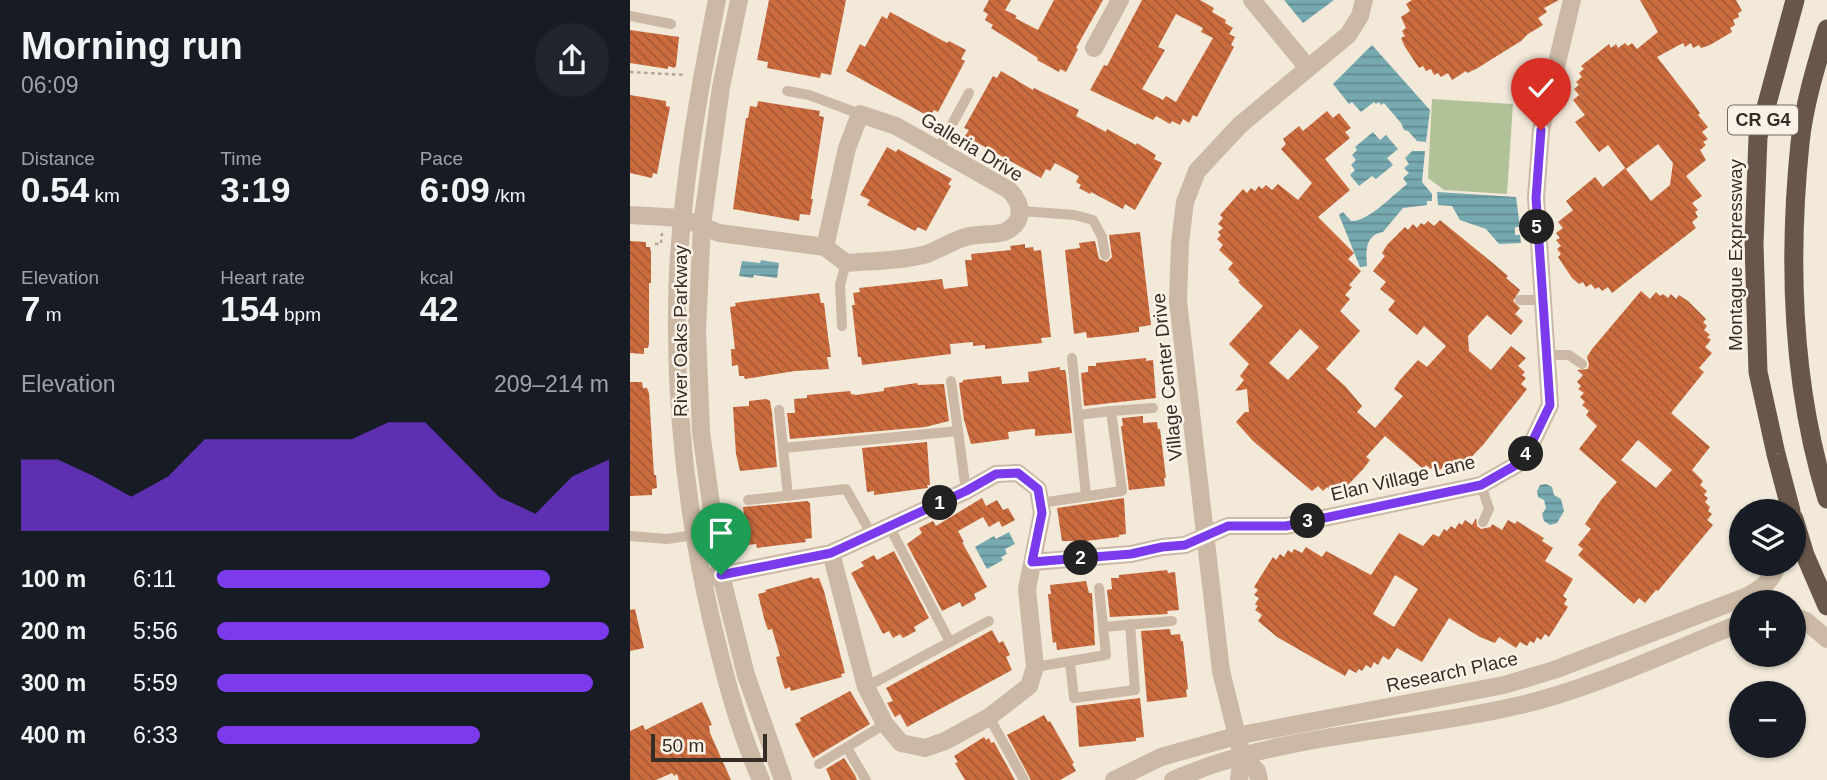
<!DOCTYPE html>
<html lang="en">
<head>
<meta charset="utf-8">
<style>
  :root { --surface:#171b24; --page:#20242c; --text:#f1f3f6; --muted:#9ea1a6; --accent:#7c3aed }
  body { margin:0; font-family:Helvetica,sans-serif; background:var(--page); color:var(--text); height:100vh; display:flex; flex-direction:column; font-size:26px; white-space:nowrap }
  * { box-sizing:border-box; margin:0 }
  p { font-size:23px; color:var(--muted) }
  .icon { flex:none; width:38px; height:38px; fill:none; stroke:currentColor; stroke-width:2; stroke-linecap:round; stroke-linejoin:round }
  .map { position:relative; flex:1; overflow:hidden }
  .panel { display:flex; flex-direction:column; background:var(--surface); width:630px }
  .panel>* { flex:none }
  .fabs { position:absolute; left:1099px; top:499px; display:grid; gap:14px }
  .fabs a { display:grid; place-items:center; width:77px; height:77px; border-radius:50%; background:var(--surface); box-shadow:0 2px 5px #0004; font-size:35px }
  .scale { position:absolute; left:21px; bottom:18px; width:116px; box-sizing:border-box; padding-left:7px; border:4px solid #362d26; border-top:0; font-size:19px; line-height:24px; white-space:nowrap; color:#362d26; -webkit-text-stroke:5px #faf2e6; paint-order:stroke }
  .pin { position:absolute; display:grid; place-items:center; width:60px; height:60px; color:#fff; margin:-72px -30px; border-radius:50% 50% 50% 0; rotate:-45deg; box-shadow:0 0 7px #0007 }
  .pin .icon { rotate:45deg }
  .km { position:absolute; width:35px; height:35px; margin:-18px; border-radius:50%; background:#222; color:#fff; font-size:19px; line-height:35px; text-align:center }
  .round { display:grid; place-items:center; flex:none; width:74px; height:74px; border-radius:37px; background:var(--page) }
  .overview { display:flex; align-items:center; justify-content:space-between; height:119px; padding:0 21px }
  h1 { font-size:38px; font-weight:600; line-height:52px }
  .figures { display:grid; grid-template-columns:repeat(3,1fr); gap:10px; height:119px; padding:7px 21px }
  .figures div { display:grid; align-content:center }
  .figures b { font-size:35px; font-weight:600 }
  .figures small { font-size:19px; font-weight:400 }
  .figures p { font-size:19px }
  .chart { height:196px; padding:14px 21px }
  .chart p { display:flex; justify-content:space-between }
  .chart svg { width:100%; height:126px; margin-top:7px; fill:var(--accent); opacity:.7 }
  ul { padding:0 21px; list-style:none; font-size:23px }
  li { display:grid; grid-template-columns:112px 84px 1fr; align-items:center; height:52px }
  li i { height:18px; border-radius:9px; background:var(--accent) }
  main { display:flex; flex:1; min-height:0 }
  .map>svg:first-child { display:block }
  .pitch { fill:#b1c299 }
  .water { fill:url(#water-rules) }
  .building { fill:url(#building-back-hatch); fill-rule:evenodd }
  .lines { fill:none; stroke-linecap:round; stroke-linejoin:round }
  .path { stroke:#b7a38f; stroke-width:2.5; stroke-dasharray:3.5 3.5; stroke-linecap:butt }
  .service { stroke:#cbb9a5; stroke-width:10 }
  .minor { stroke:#cbb9a5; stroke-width:18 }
  .tertiary { stroke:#cbb9a5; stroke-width:18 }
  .trunk { stroke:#68564a; stroke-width:19 }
  .route-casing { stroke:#fff; stroke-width:14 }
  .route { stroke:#7c3aed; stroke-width:9 }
  .labels { text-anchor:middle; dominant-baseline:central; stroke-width:5; stroke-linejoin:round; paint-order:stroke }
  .shield { fill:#faf2e6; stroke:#716860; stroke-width:2 }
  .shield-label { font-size:18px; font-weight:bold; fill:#362d26 }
  .street-label { font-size:19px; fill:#362d26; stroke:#faf2e6 }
</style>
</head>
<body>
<main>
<section class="panel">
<div class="overview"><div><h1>Morning run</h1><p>06:09</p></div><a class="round"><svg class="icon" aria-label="share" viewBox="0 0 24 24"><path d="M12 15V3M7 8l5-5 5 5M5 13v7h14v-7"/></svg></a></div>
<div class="figures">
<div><p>Distance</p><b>0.54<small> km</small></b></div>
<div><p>Time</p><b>3:19</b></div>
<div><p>Pace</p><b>6:09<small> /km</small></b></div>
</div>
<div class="figures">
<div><p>Elevation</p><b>7<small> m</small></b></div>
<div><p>Heart rate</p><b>154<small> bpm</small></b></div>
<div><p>kcal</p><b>42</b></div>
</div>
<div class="chart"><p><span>Elevation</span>209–214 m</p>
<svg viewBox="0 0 160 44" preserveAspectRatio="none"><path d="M0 44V19L10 19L20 25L30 32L40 25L50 12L60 12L70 12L80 12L90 12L100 6L110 6L120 19L130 32L140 38L150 25L160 19V44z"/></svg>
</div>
<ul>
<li><b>100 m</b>6:11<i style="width:85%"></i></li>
<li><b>200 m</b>5:56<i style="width:100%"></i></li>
<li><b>300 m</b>5:59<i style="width:96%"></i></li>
<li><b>400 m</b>6:33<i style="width:67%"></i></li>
</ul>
</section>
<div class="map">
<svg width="1197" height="780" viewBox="0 0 1197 780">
  <defs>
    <pattern id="water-rules" width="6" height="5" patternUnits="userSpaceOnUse" patternTransform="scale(1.75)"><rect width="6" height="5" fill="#77a9b1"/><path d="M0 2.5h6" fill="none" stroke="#628a90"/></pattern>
    <pattern id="building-back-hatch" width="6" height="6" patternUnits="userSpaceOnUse" patternTransform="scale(1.75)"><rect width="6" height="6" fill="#cb6c3f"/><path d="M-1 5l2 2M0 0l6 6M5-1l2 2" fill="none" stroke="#a65935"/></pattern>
  </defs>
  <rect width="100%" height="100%" fill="#f2e9d9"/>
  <!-- pitch -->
  <path class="pitch" d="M802 99 883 104 877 194 814 190 798 178Z"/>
  <!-- water -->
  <g class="water">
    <path d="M654 0H704L673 23Z"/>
    <path d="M742 45 800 110 796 142 787 141 778 131 774 130 771 123 754 103 751 105 749 102 746 104 744 102 731 112 722 102 719 104 703 84Z"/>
    <path d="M743 132 750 140 756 135 768 149 757 158 763 165 746 179 742 176 729 186 720 175 725 170 721 165 726 160 722 155 727 150 725 147Z"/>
    <path d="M782 151H795L792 182 802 194V201H797V205L773 208 753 232C735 235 736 251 737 266L730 267 709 215 713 212 721 221C738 222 763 195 777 184L773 178 779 173 774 168 779 164 775 158Z"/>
    <path d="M807 192 886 197 890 227H885V235H890L891 243 869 244 856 229 830 220 822 206 808 205Z"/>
    <path d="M131 260 149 263 147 278 124 275 123 278 109 276 112 261 130 263Z"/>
    <path d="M916 484 922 487 924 495 931 499 934 511 927 523 920 525 914 521 912 514 916 508 914 500 908 497 907 491 910 485Z"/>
    <path d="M379 532 385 544 375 549 377 554 371 557 373 560 357 569 345 547 364 536 366 539Z"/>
  </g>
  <!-- building -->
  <g class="building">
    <path d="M139 0H216L201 75 191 73 190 78 137 68 138 62 127 60Z"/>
    <path d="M359 0H381L375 10 387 16 385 18 408 30 424 0H473L446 48 448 49 436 72 430 69 429 72 407 60 408 58 361 28 363 25 355 20 358 14 353 11Z"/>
    <path d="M512 0H570L584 8 582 12 596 20 595 23 603 28 599 34 605 37 601 45 604 47 567 117 563 115 559 123 553 119 550 125 542 121 540 124 526 116 523 120 460 90 474 65 477 66ZM546 14 573 28 571 32 583 38 546 102 536 96 533 100 512 89 535 50 528 47Z"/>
    <path d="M782 0H929L914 8 917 12 908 18 913 25 898 34 891 41 846 69 837 73 836 71 822 80 818 73 811 77 808 73 804 75 801 69 796 71 793 66 789 68 775 47 771 38 775 36 772 31 776 28 771 17 780 11 776 4Z"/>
    <path d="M1010 0H1106L1112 11 1108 13 1109 17 1103 20 1105 25 1100 28 1102 32 1080 45 1071 48 1069 45 1063 48 1061 43 1055 47 1053 43 1027 57 1065 106 1070 113 1068 115 1078 127 1072 132 1078 139 1073 142 1076 145 1070 150 1076 160 1056 176 1072 196 1062 203 1068 210 1065 212 1068 217 1062 222 1066 228 982 293 978 287 972 291 969 287 965 289 961 284 956 287 953 282 949 284 942 278 928 257 931 254 927 249 931 246 926 240 930 238 926 233 933 228 928 222 943 210 936 201 965 177 973 187 995 168 1021 201 1040 185 1043 163 1028 144 996 169 978 145 969 152 945 122 955 115 943 100 949 95 944 89 949 85 946 82 952 77 949 73 954 69 951 66 979 44 981 48 986 44 988 48 995 43 998 46 1002 43 1007 49 1028 32Z"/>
    <path d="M260 12 317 43 319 41 336 50 331 59 335 61 308 112 304 110 300 117 216 71 230 44 235 47 252 16 257 19Z"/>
    <path d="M0 30 49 37 46 66 44 68 38 66V69L0 63Z"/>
    <path d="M371 71 403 90 404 88 449 110 446 116 476 132 477 129 506 145 507 143 526 155 524 159 532 163 505 210 495 204 493 209 461 192 460 194 449 188 451 185 446 182 449 176 425 163 420 171 416 169 411 178 335 136 339 130 334 128 363 76 367 78Z"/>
    <path d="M0 95 36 101V106L40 107 27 174 23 173 22 178 0 173Z"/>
    <path d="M128 101 190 111 189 116 194 117 181 199H183L180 215 170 214 169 221 103 209 116 118H118L120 106 127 107Z"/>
    <path d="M697 111 703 118 709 113 721 128 715 132 720 138 695 159 720 190 688 217 724 253 718 259 731 271 719 285 722 287 715 295 720 299 710 311 730 331 696 369 715 386 732 406 727 412 745 428 773 396 764 389 770 380 788 360 797 367 816 346 794 326 787 335 758 310 765 301 750 289 756 282 743 271 755 256 752 253 757 245 775 227 778 230 783 224 787 228 791 223 794 225 798 221 804 226 810 220 864 264 878 276 876 278 890 290 883 301 890 308 885 314 893 321 881 335 857 315 838 336 839 351 861 370 881 346 896 358 888 366 895 372 892 375 896 378 891 384 897 389 853 445 828 471 822 465 817 471 813 467 810 470 805 465 801 469 796 465 793 469 755 436 736 457 740 460 734 468 717 486 713 483 709 487 706 484 700 490 697 487 693 491 688 486 682 491 623 441 606 422 615 412H619L617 389 605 391 614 380 610 376 619 364 599 344 633 306 608 282 610 281 598 269 603 263 589 250 593 245 587 239 591 235 588 232 593 228 588 224 593 218 590 215 613 189 617 193 621 188 625 191 629 186 632 189 636 185 642 190 648 184 668 200 682 183 651 149 656 144 653 139 669 126 673 131ZM670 329 689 347 658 380 639 363Z"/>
    <path d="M257 147 266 152 268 149 322 179 318 184 321 186 296 231 288 227 285 231 237 205 240 200 230 195Z"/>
    <path d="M510 232 521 325 509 327V332L478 336 457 338 456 332 444 334 435 250 450 248 449 243 465 241 469 259 477 262 482 257 479 235Z"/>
    <path d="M0 241 16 242V247H20L21 253V283H19V344L18 348H14V354L0 353Z"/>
    <path d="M395 244V248L403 247 404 251 411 250 421 337 411 338 412 343 355 349V345L343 346V342L320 344 321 354 232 365 231 357H228L222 305H225L223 293 230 292 229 288 312 279 314 289 338 286 335 260H342L341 254 381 250 380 246Z"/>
    <path d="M1011 291 1020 299 1026 292 1030 296 1033 294 1038 298 1041 294 1046 299 1049 295 1058 301 1076 319 1073 322 1077 326 1074 330 1080 335 1077 337 1081 340 1075 347 1082 353 1069 368 1074 372 1041 413 1080 447 1062 470 1073 481 1070 485 1077 491 1074 495 1078 498 1075 502 1080 507 1078 511 1082 514 1077 520 1083 525 1028 591 1026 590 1015 603 1009 598 1004 604 948 555 953 549 948 545 961 529 955 524 971 500 987 482 949 449 967 426 956 415 959 411 952 405 955 402 950 397 954 393 948 389 951 386 947 382 953 375 947 370 958 369 959 364 957 357 962 349ZM1008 440 1042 470 1026 488 991 460Z"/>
    <path d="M189 293 191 303H194L198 336 201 357H197L199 369 165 371 115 379 114 376H109L108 365 102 366 101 349H105L100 307 106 306 105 303 118 301Z"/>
    <path d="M516 358V361L523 360 526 398 454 406 451 373 458 372V366H466V363Z"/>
    <path d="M430 367V370H435L436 374 442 433 405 436V429H401L378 432 379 439 341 444 334 420 329 383 333 382V380L371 376 372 384 399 382 398 372Z"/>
    <path d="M0 382H12L13 388H17L19 393 24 475H26L27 488 22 489V495L0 496Z"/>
    <path d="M287 383 288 385 314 384 319 421 295 427 160 439 157 413H165L164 399 177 398V395L220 391 221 394 226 395 254 391V388Z"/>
    <path d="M136 399 140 401 142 413 147 467 110 471 106 454 103 407 119 406V401Z"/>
    <path d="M513 416V423L527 422 528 429H530L536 478H534L535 486 499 490 491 426H493L492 418Z"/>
    <path d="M297 442 300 485H297L298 488 244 495V491L237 492 232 448Z"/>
    <path d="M352 498 356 506 367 500 373 510 378 508 385 520 372 527 369 521 359 527 353 517 328 531 334 542H332L357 587 344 594 346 599 332 607 330 602 312 611 277 544 292 533 289 528 303 521 306 526Z"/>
    <path d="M494 498 496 534 489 535V537L456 541H432L427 508Z"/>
    <path d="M177 501 180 503 182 538 175 539 176 542 142 546 127 548 126 544 118 545 113 507Z"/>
    <path d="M846 518 847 526 851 529 861 527 862 524 872 530 878 520 885 524 887 521 914 538 912 541 923 548 915 561 943 579 933 596 937 599 934 604 938 607 919 637 915 634 911 640 907 637 904 643 900 641 897 646 890 642 886 648 869 637 865 643 850 637 819 618 792 662 767 648 759 660 753 656 748 665 744 662 741 668 736 665 732 671 729 669 726 673 719 669 715 676 647 637 628 621 632 615 625 610 628 606 625 604 629 598 624 595 628 590 624 587 643 557 646 560 650 554 654 557 658 550 662 553 664 549 672 553 676 547 692 557 696 551 741 575 769 533 793 546 803 534 809 537 814 529 817 531 821 526 825 529 829 523 832 525 835 520 842 525ZM765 575 788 589 764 627 743 614Z"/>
    <path d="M264 551 299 618 284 627 286 631 273 638 270 634 263 638 259 631 253 634 221 573 234 566 231 562 244 555 247 560Z"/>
    <path d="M537 570 538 573 545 572 549 610 537 611 538 614 480 617 477 590 482 589 481 578H489V575Z"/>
    <path d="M182 577 183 579 189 578 194 591 215 673 211 674 212 677 161 691 160 687 155 689 153 684 146 657 150 656 142 629 138 630 135 622 128 594 136 592 135 590Z"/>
    <path d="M456 581 459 593H462L465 645 427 650 426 642 423 643 421 627 418 594H421L420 585Z"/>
    <path d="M5 609 14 648 0 651V610Z"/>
    <path d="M540 629 541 635 550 634 551 641H553L558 689 556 690 557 697 517 702 511 631Z"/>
    <path d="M362 630 369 643 373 641 380 655 376 657 382 670 277 727 270 714 265 717 257 703 263 701 256 688Z"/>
    <path d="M220 691 240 724 183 758 165 724 171 721 170 718Z"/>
    <path d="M510 698 514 737 506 738V741L449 747 446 706Z"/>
    <path d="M72 702 82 725 79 726 80 733 101 780H49L47 774 44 776 42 773 26 780H0V731L13 725 15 730Z"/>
    <path d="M414 715 418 722 420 721 444 763 442 764 446 771 430 780H401L377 735Z"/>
    <path d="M354 737 356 740 359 738 361 743 364 742 385 780H335L325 763 328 762 324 756Z"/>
    <path d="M214 758 225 775 227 780H201L196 769Z"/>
  </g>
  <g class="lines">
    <!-- path -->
    <g class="path">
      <path d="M0 72 56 75"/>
      <path d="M25 244H31L32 233"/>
    </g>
    <!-- service -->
    <g class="service">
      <path d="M0 16 41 24"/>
      <path d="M157 91 179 95 230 114"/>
      <path d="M308 150 339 93"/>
      <path d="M391 211 445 215 463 220 472 237 475 255"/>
      <path d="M890 300H911"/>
      <path d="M212 326 210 285 216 263"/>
      <path d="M917 355H939L952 364"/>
      <path d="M442 358 456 496"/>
      <path d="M321 381 328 431"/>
      <path d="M149 410 158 496"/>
      <path d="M481 411 523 408"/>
      <path d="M153 448 328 431 336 491"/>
      <path d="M851 485 859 509 853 522"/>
      <path d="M118 500 216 489 242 535"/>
      <path d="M410 503 492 491 481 411 448 415"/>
      <path d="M259 526 320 642"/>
      <path d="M0 536 37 539 64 535"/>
      <path d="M473 627 542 621"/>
      <path d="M440 662 444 698 505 690 500 624"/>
      <path d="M405 667 476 655 469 588"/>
      <path d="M236 687 359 621"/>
      <path d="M359 717 394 780"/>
      <path d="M217 748 236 780"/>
      <path d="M189 764 255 724"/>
    </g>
    <!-- minor -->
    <g class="minor">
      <path d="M622 0 678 68"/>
      <path d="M464 48 490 0"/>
      <path d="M230 114 266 126 379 190C393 204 395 223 374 232 362 236 348 233 336 237 322 241 310 249 297 254 271 261 243 261 216 263L195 247 217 148Z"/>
      <path d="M0 215 52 218 89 233 195 247"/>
      <path d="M403 562 501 554 532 547 555 545 598 526H656L851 485 893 461 920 405 906 198 911 130 942 0"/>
      <path d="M76 578 201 553 336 491 366 474 388 473 408 489 412 513 397 589 405 667 399 686 359 717 315 741 295 748 271 743 255 724 236 687 201 553"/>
      <path d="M612 756 627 771 629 780"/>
      <path d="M609 780 612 756 591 671 548 301 550 243 555 202 567 171 610 125 718 35 730 16 734 0"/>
    </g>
    <!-- tertiary -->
    <g class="tertiary">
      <path d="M87 0C69 90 53 181 48 272 43 388 55 505 81 618 94 673 108 728 131 780"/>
      <path d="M109 0 91 87 72 225 67 329 71 432 91 575 116 675 153 780"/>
      <path d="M1164 616 1176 621 1197 639"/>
      <path d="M484 780 531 757 606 736 874 685 924 670 1118 596C1131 588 1144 580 1147 564"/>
      <path d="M543 780C558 774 572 768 588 763 684 732 788 729 886 706 960 690 1040 651 1111 623"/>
    </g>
    <!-- trunk -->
    <g class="trunk">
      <path d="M1197 29C1186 66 1174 105 1170 143 1158 261 1162 386 1197 499"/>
      <path d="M1161 511 1146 454 1128 372 1124 244 1128 137 1165 0"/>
      <path d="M1164 519 1175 555 1197 606"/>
    </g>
  </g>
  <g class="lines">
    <defs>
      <path id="route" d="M91 575 201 553 336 491 366 474 388 473 408 489 412 513 402 562 501 554 532 547 555 545 598 526H656L851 485 893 461 920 405 906 198 911 130"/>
    </defs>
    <!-- route casing -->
    <use href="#route" class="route-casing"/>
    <!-- route -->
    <use href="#route" class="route"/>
  </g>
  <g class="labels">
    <!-- shield labels -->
    <rect class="shield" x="1098" y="105.5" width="70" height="29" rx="5"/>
    <g class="shield-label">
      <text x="1133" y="120">CR G4</text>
    </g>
    <!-- street labels -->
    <g class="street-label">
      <text transform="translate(342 147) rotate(31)">Galleria Drive</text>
      <text transform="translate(1105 255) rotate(-90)">Montague Expressway</text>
      <text transform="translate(50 331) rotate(-90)">River Oaks Parkway</text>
      <text transform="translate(537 377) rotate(-96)">Village Center Drive</text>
      <text transform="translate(773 478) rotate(-13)">Elan Village Lane</text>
      <text transform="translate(822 672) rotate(-12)">Research Place</text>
    </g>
  </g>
</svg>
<div class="fabs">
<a><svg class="icon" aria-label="layers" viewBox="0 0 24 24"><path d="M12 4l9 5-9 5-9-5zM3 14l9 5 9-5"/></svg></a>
<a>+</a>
<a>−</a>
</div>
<div class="scale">50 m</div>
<div class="pin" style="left:91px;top:575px;background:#1e9e55"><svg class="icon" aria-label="arrive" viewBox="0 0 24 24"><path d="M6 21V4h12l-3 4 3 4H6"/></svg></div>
<div class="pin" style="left:911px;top:130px;background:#d93025"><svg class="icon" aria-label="check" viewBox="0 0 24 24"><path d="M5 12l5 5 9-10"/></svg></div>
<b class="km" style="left:310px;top:503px">1</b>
<b class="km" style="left:451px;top:558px">2</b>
<b class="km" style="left:678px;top:521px">3</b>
<b class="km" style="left:896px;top:454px">4</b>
<b class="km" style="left:907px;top:227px">5</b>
</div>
</main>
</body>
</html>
